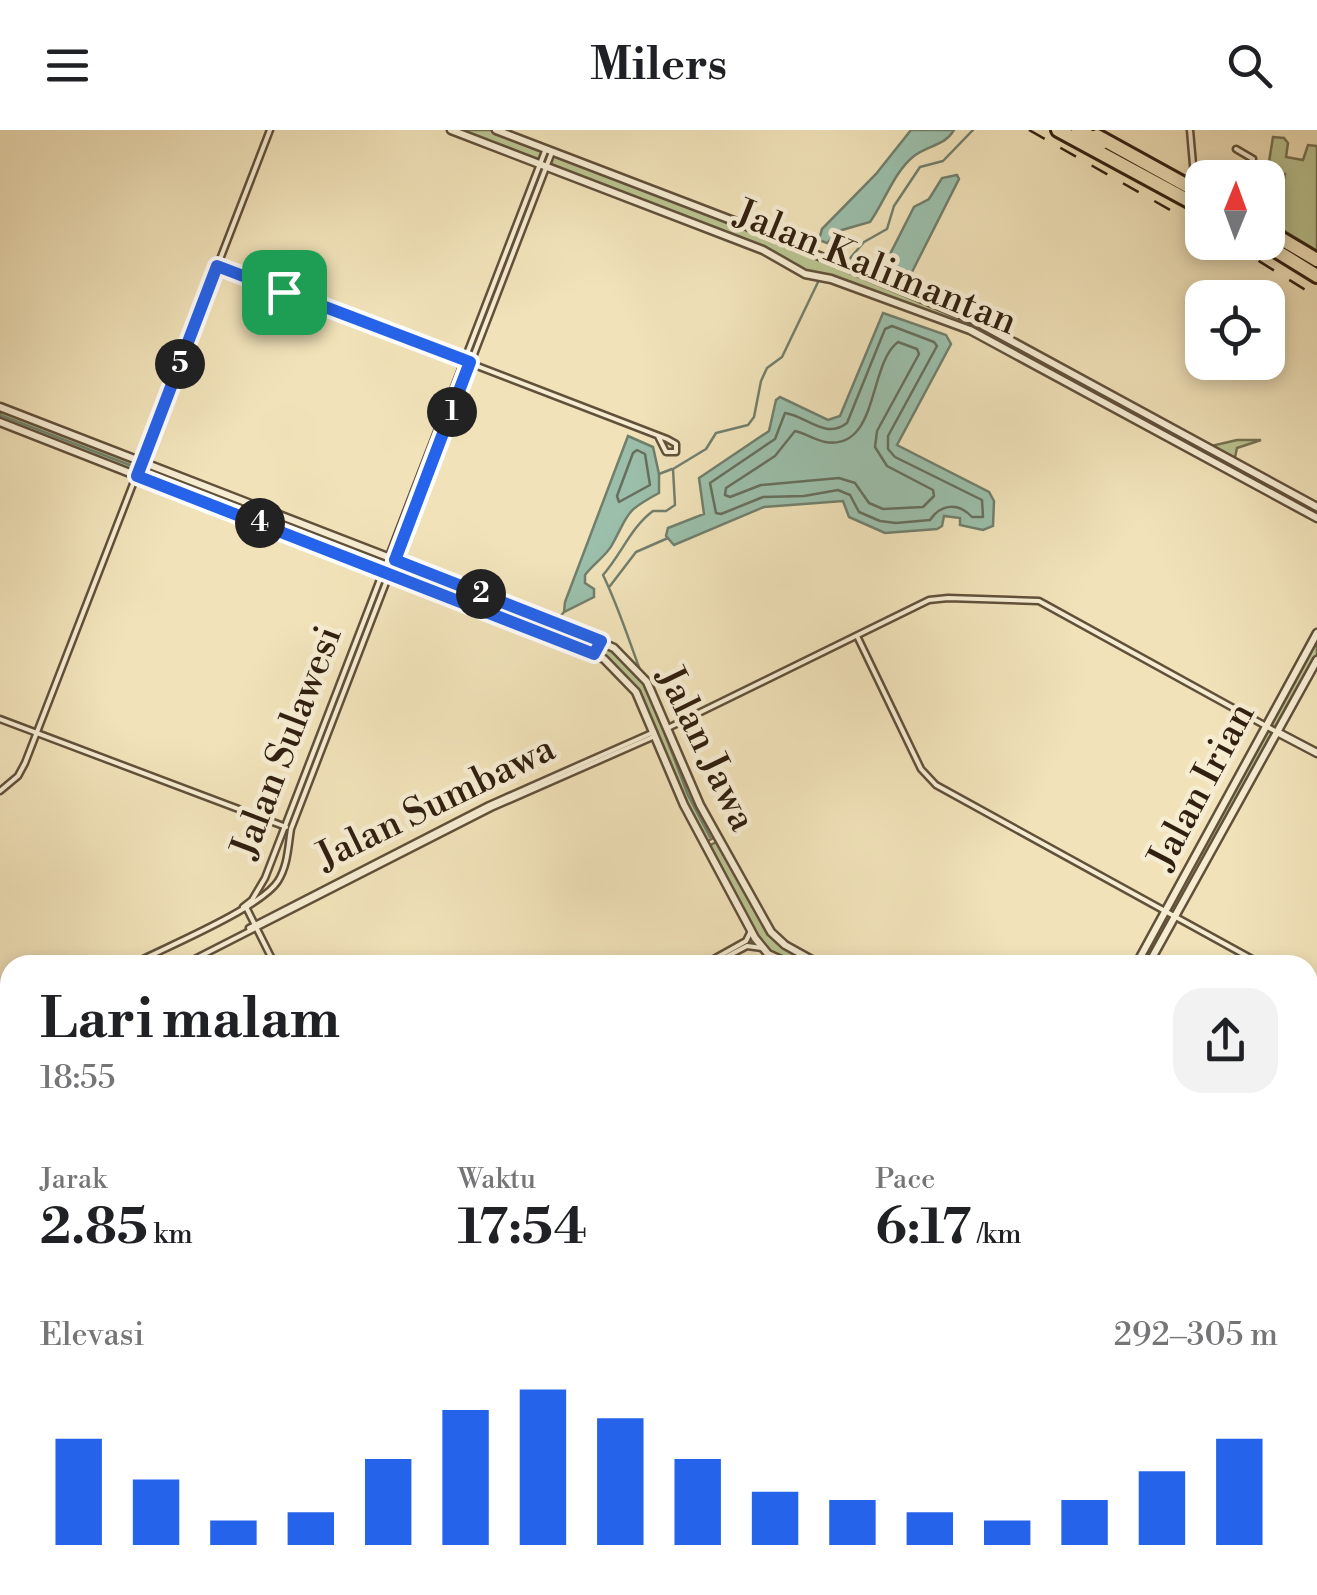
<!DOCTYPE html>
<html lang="id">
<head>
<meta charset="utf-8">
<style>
  :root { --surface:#fff; --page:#f2f2f2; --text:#202124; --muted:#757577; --accent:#2563eb }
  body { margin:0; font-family:"Libre Bodoni",serif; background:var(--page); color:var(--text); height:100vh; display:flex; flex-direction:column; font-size:38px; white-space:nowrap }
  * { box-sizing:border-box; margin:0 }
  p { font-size:32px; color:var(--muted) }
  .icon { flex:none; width:55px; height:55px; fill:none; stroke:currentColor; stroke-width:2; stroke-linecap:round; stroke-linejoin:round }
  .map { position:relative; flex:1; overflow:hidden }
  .panel { position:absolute; left:0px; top:825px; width:1318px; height:640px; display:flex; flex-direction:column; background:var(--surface); border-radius:30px 30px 0 0; box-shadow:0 5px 15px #0003 }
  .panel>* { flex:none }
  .needle { width:65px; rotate:1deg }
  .controls { position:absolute; left:1185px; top:30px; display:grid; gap:20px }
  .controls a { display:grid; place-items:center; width:100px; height:100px; border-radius:20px; background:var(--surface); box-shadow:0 5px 15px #0003; font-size:50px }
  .pin { position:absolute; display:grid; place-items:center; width:85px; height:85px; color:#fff; margin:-42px; border-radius:20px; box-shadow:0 5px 15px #0006 }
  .km { position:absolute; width:50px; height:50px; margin:-25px; border-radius:50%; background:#222; color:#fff; font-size:28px; line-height:50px; text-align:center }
  .round { display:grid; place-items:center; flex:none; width:105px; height:105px; border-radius:30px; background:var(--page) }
  .overview { display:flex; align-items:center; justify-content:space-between; height:170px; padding:0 40px }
  h1 { font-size:55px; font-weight:800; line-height:75px }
  .stats { display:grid; grid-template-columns:repeat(3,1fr); gap:15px; height:170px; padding:10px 40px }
  .stats div { display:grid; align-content:center }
  .stats b { font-size:50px; font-weight:800 }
  .stats small { font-size:28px; font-weight:400 }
  .stats p { font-size:28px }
  .chart { height:280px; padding:20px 40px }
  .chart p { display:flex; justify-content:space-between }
  .chart svg { width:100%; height:180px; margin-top:10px; stroke:var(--accent); stroke-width:6 }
  header { display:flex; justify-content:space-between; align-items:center; height:130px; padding:0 40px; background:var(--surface); font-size:45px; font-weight:800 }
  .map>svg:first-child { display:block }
  .green { fill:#b9c390; stroke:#757150; stroke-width:2.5 }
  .water { fill:#9bbfab; stroke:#717f6d; stroke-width:2.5 }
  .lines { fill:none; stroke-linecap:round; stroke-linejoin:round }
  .shore { stroke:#666f5d; stroke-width:2.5 }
  .stream { stroke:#717f6d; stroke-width:2.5 }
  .minor-casing { stroke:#61503a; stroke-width:9 }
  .tertiary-casing { stroke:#61503a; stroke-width:11 }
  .motorway-casing { stroke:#311f0f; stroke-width:18 }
  .minor { stroke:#f6ecd2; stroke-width:4 }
  .tertiary { stroke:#f6ecd2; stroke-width:6 }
  .motorway { stroke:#f1e2b9; stroke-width:12 }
  .rail { stroke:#311f0f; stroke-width:2.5; stroke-dasharray:18 18; stroke-linecap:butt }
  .route-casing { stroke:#fff; stroke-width:20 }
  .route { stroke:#2563eb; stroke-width:12 }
  .labels { text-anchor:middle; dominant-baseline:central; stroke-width:9; stroke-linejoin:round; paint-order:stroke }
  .street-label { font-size:38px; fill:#311f0f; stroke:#f6ecd2 }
</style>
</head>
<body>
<header><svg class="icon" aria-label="menu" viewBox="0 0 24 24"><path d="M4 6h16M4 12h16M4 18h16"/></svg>Milers<svg class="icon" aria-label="search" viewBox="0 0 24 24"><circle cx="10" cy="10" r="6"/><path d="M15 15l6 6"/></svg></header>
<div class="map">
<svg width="1317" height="1465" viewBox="0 0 1317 1465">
  <rect width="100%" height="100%" fill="#f1e2b9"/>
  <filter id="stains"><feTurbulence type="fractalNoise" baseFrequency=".002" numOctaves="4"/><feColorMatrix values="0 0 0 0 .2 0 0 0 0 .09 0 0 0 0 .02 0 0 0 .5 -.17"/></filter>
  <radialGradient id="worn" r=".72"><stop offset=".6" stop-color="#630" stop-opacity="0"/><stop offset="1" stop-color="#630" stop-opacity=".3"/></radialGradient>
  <!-- green -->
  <g class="green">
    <path d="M451 0H496L546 19 540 34Z"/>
    <path d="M1273 7 1284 8 1288 13 1286 27 1303 30 1308 15 1317 16V121L1268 91V86L1279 74 1285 44 1268 38Z"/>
    <path d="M552 21 930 171 1207 317 1237 310H1261L1237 318 1234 332 1317 377V388L970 200 831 149 805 144 793 134 546 37Z"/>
    <path d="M0 277 388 427 383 441 0 292Z"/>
    <path d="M395 429 601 511 641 544 717 706 704 713 675 655 642 573 613 536 389 443Z"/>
    <path d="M1317 503V530L1148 835H1136Z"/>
    <path d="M720 710 771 802 821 835H791L762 818 707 717Z"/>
  </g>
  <!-- water -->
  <g class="water">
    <path d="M911 0H954C945 16 928 15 914 26 894 42 885 71 870 92L842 100 827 113 819 110 822 99 876 44Z"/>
    <path d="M957 45 959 49 911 144 906 145 887 137 886 132 914 77 929 69 942 48Z"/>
    <path d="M883 183 946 205 951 214 897 315 989 362 994 371 993 396 983 400 960 395V388L944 386 942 396 937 399 885 403 849 387 843 371 764 377 674 415 666 406 668 398 704 384 699 348 769 301 776 270 780 267 828 290 840 286Z"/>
    <path d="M628 306 653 317 659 344V363C624 382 630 382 612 415 606 426 593 434 585 445V453L594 459V467L564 482 565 472Z"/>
  </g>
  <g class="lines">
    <!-- shore -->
    <g class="shore">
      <path d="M892 196 934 212 937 216 888 306V319L895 327 982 370 983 387H972C958 372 941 374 930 390L896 393 880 391 859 382 850 365 838 360 804 366 763 367 721 384 716 383 710 353 775 309 785 283C807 286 825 310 847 293L885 199Z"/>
      <path d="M898 212 917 219 919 224 877 301 875 317 887 336 933 360 934 366 923 377 883 379 869 373 855 353 839 348 761 355 730 367 725 365 726 358 775 326 795 301C805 303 814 310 825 312 879 321 868 234 898 212Z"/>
      <path d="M637 320 645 324 650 355 619 372 617 366 633 323Z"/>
    </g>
    <!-- stream -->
    <g class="stream">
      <path d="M846 133 864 112 887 99 894 76 920 37 943 31 973 0"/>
      <path d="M0 285 549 497 554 496"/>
      <path d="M659 344 672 339"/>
      <path d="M610 456 636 422 668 408"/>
      <path d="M558 489 564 482"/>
      <path d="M642 545C629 511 619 478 603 445 621 425 631 397 653 381H666L675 375 673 339 706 319 716 303 748 295 754 287 761 251 767 238 782 227 819 150"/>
      <path d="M652 570 688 665 710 707"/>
    </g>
    <defs>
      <g id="minor">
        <path d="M1190 0 1194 46 1202 54"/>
        <path d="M1236 19 1253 29 1250 48"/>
        <path d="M1258 48 1260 42"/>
        <path d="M217 136 667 309 676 314V322H666L658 306"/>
        <path d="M858 508 921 639 936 655 1263 835"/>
        <path d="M0 589 286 697"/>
        <path d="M668 598 929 470 948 468 1039 471 1275 601"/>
        <path d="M0 661 18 646 25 633 270 0"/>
        <path d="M243 777 252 770 265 748 545 21"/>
        <path d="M246 777 275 835"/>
        <path d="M249 798 489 675 654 602"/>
        <path d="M131 835C164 818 261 778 278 751 288 735 288 717 291 699L552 22"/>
        <path d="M183 835 491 678 655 606"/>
        <path d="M703 835 746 811 751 801"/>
        <path d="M711 835 747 816 762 818"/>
        <path d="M1308 859 1317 864"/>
        <path d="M0 903 10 898"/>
        <path d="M0 932 10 927"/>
        <path d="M0 987 10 1006"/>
        <path d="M1312 1134 1311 1150 1317 1155"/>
        <path d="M0 1201 10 1196"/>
        <path d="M1308 1245 1313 1248"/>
        <path d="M0 1427 10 1428"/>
        <path d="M378 1455 402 1465"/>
        <path d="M610 1455 628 1465"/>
        <path d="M369 1465 373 1455"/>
        <path d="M432 1465 443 1455"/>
        <path d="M455 1465 456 1458"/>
        <path d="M511 1465 515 1455"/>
        <path d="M565 1465 569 1455"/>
        <path d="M976 1465 981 1455"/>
        <path d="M1032 1465 1036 1455"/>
      </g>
      <g id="tertiary">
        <path d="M451 0 763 120 805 144 831 149 970 200 1317 388"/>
        <path d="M496 0 752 98 973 190 1317 377"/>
        <path d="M0 277 561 494 614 518 647 552 700 675 771 802 785 815 821 835"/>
        <path d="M0 292 604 529 636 562 684 675 755 808 768 824 792 835"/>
        <path d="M1279 603 1317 623"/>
        <path d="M1136 835 1317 503"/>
        <path d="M1148 835 1317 530"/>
        <path d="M1308 1407 1317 1396"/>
        <path d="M1047 1455 1065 1465"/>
        <path d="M790 1465 796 1455"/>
        <path d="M803 1465 809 1455"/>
        <path d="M1169 1465 1174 1455"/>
      </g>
      <g id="motorway">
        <path d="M1058 0 1202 78"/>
        <path d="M1078 0 1102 13"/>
        <path d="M1097 6 1202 64"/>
        <path d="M1268 101 1317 130"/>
        <path d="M1262 112 1317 146"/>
      </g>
    </defs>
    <!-- minor casing -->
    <use href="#minor" class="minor-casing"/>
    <!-- tertiary casing -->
    <use href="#tertiary" class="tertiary-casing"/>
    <!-- motorway casing -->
    <use href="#motorway" class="motorway-casing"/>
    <!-- minor -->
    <use href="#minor" class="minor"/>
    <!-- tertiary -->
    <use href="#tertiary" class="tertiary"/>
    <!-- motorway -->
    <use href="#motorway" class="motorway"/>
    <!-- rail -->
    <g class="rail">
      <path d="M1029 0 1202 98"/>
      <path d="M1228 112 1317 167"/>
    </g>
  </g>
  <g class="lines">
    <defs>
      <path id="route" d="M217 136 470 232 395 430 601 511 594 524 137 346Z"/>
    </defs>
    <!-- route casing -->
    <use href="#route" class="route-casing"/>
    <!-- route -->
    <use href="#route" class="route"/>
  </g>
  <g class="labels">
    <!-- street labels -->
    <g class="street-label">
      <text transform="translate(876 138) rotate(22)">Jalan Kalimantan</text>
      <text transform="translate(287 612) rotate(-69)">Jalan Sulawesi</text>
      <text transform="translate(706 619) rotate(64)">Jalan Jawa</text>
      <text transform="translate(1202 656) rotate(-62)">Jalan Irian</text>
      <text transform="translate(436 673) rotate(-26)">Jalan Sumbawa</text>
    </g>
  </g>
  <rect width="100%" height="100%" filter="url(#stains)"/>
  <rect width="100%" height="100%" fill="url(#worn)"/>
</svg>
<div class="controls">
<a><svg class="needle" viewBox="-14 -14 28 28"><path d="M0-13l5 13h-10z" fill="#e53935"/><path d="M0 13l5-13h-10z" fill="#757577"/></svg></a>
<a><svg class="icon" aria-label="locate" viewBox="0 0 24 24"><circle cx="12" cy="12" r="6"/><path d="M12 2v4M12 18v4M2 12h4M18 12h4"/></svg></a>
</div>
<div class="pin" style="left:284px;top:162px;background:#1e9e55"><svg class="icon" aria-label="arrive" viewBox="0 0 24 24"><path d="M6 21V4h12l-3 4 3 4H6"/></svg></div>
<b class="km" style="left:452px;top:282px">1</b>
<b class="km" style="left:481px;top:464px">2</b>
<b class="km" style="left:260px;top:393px">4</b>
<b class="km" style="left:180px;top:234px">5</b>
<section class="panel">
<div class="overview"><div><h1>Lari malam</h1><p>18:55</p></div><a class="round"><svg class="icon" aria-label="share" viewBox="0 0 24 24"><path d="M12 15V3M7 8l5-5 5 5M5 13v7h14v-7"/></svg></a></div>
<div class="stats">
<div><p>Jarak</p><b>2.85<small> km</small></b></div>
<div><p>Waktu</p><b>17:54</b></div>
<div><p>Pace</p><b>6:17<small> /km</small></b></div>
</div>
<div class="chart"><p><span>Elevasi</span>292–305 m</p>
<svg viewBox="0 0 160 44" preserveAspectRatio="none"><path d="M5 44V18M15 44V28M25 44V38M35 44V36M45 44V23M55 44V11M65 44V6M75 44V13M85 44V23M95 44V31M105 44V33M115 44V36M125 44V38M135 44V33M145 44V26M155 44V18"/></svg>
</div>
</section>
</div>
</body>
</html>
